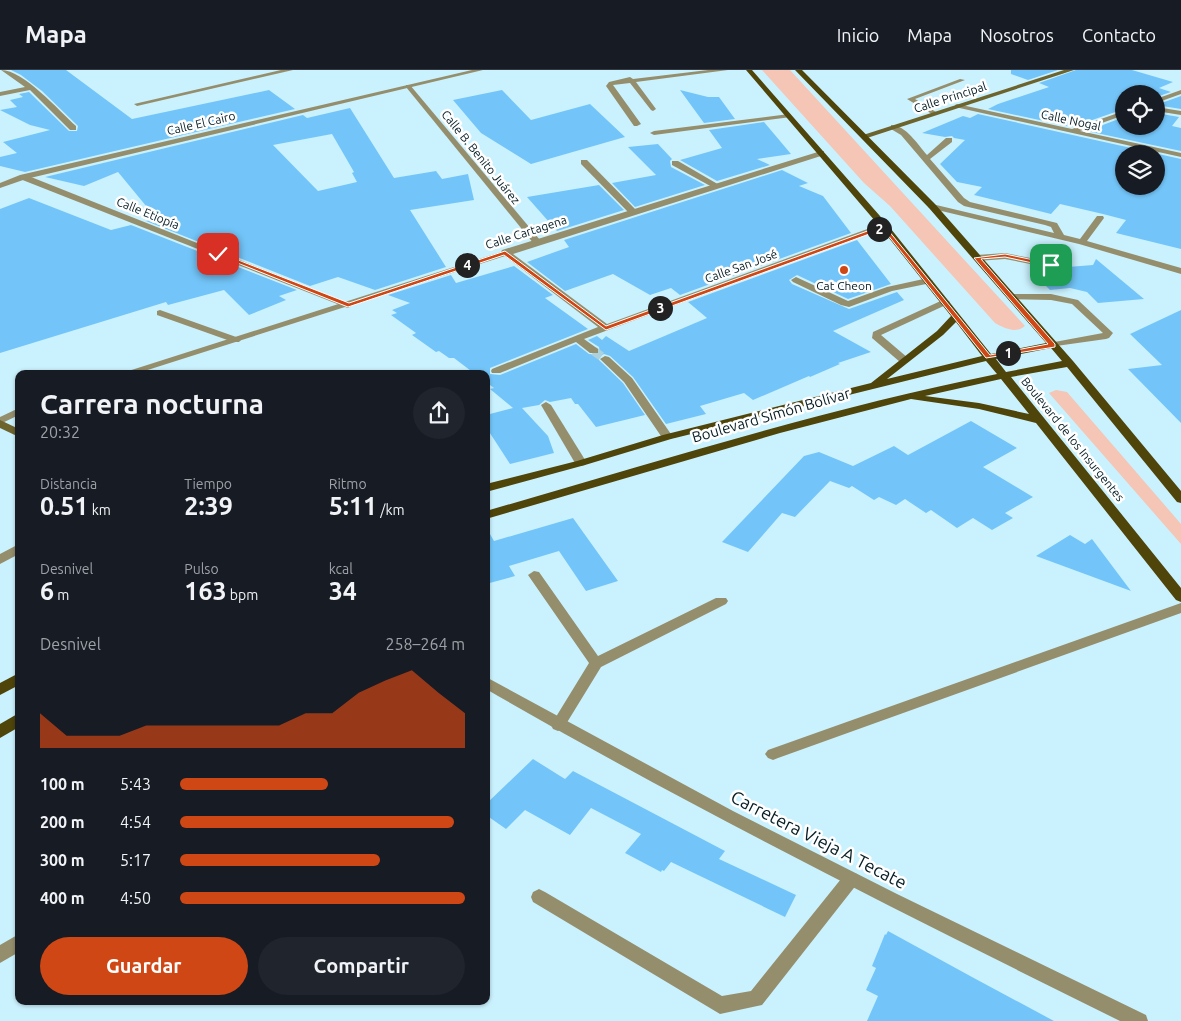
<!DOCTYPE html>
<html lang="es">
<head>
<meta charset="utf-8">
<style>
  :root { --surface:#171b24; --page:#20242c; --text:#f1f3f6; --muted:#9ea1a6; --line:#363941; --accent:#ce4714 }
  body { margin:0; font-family:Ubuntu,sans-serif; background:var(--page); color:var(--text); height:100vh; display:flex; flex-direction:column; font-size:19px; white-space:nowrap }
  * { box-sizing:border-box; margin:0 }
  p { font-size:16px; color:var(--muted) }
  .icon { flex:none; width:28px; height:28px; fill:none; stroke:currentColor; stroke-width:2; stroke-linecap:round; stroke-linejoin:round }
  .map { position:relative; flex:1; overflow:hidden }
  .drawer { position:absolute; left:15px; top:300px; width:475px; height:635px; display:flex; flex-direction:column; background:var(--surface); border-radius:10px; box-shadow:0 1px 4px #0004 }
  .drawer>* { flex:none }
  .tools { position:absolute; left:1115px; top:15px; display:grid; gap:10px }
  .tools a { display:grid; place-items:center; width:50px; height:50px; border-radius:50%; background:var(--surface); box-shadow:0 1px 4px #0004; font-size:25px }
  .pin { position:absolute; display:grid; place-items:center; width:42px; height:42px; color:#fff; margin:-21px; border-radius:10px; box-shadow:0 2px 8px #0006 }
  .km { position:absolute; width:25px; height:25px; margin:-12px; border-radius:50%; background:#222; color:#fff; font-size:14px; line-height:25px; text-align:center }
  .round { display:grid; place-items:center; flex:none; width:52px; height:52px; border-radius:26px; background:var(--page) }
  .summary { display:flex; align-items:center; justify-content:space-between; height:85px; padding:0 25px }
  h1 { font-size:28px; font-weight:600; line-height:38px }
  .metrics { display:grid; grid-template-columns:repeat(3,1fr); gap:8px; height:85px; padding:5px 25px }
  .metrics div { display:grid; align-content:center }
  .metrics b { font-size:25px; font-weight:600 }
  .metrics small { font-size:14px; font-weight:400 }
  .metrics p { font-size:14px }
  .chart { height:140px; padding:10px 25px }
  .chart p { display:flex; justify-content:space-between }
  .chart svg { width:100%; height:90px; margin-top:5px; fill:var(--accent); opacity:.7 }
  .cta { display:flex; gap:10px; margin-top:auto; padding:10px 25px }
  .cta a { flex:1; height:58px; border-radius:30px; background:var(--accent); color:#fff; font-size:20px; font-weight:600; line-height:58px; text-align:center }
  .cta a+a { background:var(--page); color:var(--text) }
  ul { padding:0 25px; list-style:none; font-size:16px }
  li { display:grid; grid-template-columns:80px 60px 1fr; align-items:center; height:38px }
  li i { height:12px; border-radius:6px; background:var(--accent) }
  header { display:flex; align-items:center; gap:30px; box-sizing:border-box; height:70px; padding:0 25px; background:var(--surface); border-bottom:1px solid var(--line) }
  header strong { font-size:24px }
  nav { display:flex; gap:28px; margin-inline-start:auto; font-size:18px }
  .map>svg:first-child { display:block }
  .green { fill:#f5c5b5 }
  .building { fill:#73c5f9; fill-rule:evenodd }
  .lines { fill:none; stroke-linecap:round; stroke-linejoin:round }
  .street-tunnel { stroke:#acd2dd; stroke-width:9; stroke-dasharray:9 5; stroke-linecap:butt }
  .lane { fill:#958e6c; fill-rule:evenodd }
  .street { fill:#958e6c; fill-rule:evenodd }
  .secondary { fill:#6d632d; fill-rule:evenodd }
  .primary { fill:#4f4409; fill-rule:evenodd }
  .route { fill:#ce4714; stroke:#fff }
  .poi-dot { fill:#ce4714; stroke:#fff; stroke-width:2 }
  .labels { text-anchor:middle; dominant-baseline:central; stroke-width:5; stroke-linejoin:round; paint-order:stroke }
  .far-street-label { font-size:12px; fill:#051d24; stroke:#fff }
  .far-poi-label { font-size:12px; fill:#051d24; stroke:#fff }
  .street-label { font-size:15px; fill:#051d24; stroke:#fff }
  .near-street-label { font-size:18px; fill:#051d24; stroke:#fff }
</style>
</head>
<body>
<header>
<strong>Mapa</strong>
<nav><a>Inicio</a><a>Mapa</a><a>Nosotros</a><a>Contacto</a></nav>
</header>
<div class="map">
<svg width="1181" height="951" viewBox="0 0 1181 951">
  <rect width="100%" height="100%" fill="#caf2fe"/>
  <!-- green -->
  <g class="green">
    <path d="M762 0H790L1025 256C1016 264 1004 258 995 253L890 136 864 113Z"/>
    <path d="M1056 320 1067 322 1181 454V474L1049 323Z"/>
  </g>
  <!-- building -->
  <g class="building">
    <path d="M11 0H66L132 49 269 20 295 39 25 102 0 96V87L17 83 3 72 50 60 30 55 0 40 17 37 10 30 23 27 19 24 29 22 69 61H77L78 56 42 21 21 5Z"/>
    <path d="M1011 0H1058L1028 10 1011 4Z"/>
    <path d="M1076 0H1132L1173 12 1159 18 1171 22 1156 27V24H1124V39L1072 57 988 39 998 34 1049 17 1039 13Z"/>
    <path d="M502 20 531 50 590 34 625 67 531 94 481 63 453 30Z"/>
    <path d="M680 20 708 27H719L735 49 704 53Z"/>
    <path d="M1181 26V39L1156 35Z"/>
    <path d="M350 38 394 108 436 101 442 109 468 104 474 130 410 140 446 197 375 220 338 207 310 216 146 151 156 148 118 102 84 116 45 107 303 45 307 48ZM332 64 354 102 352 103 357 112 318 121 273 75Z"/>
    <path d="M1156 43 1179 47 1172 56 1181 58V81L1087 61 1124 47V56H1156Z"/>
    <path d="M978 44 1181 89V179L1116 163 1126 150 1103 144 1060 134 1051 144 974 125 982 117 957 112 940 94 965 70 954 68 952 66 945 67 922 63 963 46 970 48ZM1124 84H1156V116H1124Z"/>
    <path d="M764 52 791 84 757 89 770 95 717 111 680 90 722 78 709 60Z"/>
    <path d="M658 74 672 89 670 91 671 97 705 115 635 137 612 113 656 105 628 77Z"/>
    <path d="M782 100 808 113 799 116 823 126 851 163 680 225 671 218 650 225 613 204 565 221 527 192 569 177 564 170Z"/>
    <path d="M599 115 624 140 557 161 527 127Z"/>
    <path d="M29 128 111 160 131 155 297 220 279 226 286 230 249 245 224 220 168 235 166 232 0 283V139Z"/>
    <path d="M857 170 891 214 848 229 797 205 789 210 792 214 849 239 897 222 904 230 833 261 871 282 838 293 840 294 810 307 809 306 753 330 744 323 700 336 706 344 666 354 633 307 610 286 604 284 599 287V290L623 313 645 345 596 357 578 334H575L571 328 550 332 545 330 539 335 522 338 548 366 554 383 510 394 486 357V345L513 338 490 319 494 318 486 312V304H475L454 288H449L439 281 436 282 412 265 416 263 391 245 397 243 392 240 410 233 388 225 451 205 456 213 514 196 553 225 545 228 588 259 490 298V304L500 305 576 274 589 284 598 285 600 283 599 277 588 270 597 266 602 270 606 266 629 281 707 248 688 232Z"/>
    <path d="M1096 189 1144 229 1098 233 1087 222 1070 218 1050 220 1030 200 1093 195Z"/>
    <path d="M1181 240V353L1128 299 1162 295 1130 264Z"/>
    <path d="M971 351 1017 378 983 397 1033 427 1005 443 1013 448 992 460 973 448 957 458 931 440 926 443 905 429 896 435 879 427 874 430 852 416 849 418 830 411 795 447 782 443 748 482 722 472 804 386 819 382 853 396 894 376 908 385Z"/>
    <path d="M573 448 618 511 586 521 559 481 509 496 515 506 486 514V457L494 471Z"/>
    <path d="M1070 465 1085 474 1092 469 1131 521 1036 486Z"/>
    <path d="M533 689 565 709 573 701 725 781 719 789 796 825 785 847 671 792 664 801 662 800 661 802 625 783 641 764 591 738 570 765 525 740 506 759 486 745V734Z"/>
    <path d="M888 861 972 907 1054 951H867L878 926 866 920 876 898 872 896 885 864 886 865Z"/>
  </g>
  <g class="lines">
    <!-- street-tunnel -->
    <path class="street-tunnel" d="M594 281 605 289"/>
    <!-- lane -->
    <g class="lane">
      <path d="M281 0H293L137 36 134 34Z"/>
      <path d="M708 0H728L636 12 656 39 653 41 651 40 630 13 613 15 641 54 637 56H634L606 16 609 12 630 7 633 9Z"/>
      <path d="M960 9 965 10 915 29 936 42V44H932L907 29Z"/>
      <path d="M406 15H410L540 170V174H534L406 17Z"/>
      <path d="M789 44 791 45V47L654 65 650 63 654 61Z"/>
      <path d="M891 55C906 55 918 75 927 85L946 68H952V72L930 89 964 128 970 132 1057 153 1064 165 1080 169 1097 146H1103L1104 148 1087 171 1181 198V204L1079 174 929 138 928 136 932 134 1054 163 1051 157 1045 155 964 136 958 132 901 65 891 59Z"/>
      <path d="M581 90H587L636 140V144H630L581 94Z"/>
      <path d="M672 91H678L721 116 714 118 672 95Z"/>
      <path d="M20 105H26L353 235 348 238 345 237 20 109Z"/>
      <path d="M1005 183 1051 192 1055 195 1051 198 1005 189 977 191 973 188 977 185Z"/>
      <path d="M796 207 848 231 887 217 928 208 933 211 931 213 892 221 849 237 841 235 793 212 791 210Z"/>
      <path d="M1011 224H1051L1078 230 1113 263 1109 268 1106 269 1049 277V273L1103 263 1072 234 1051 230 1008 229V225Z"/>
      <path d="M945 229 950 232 948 234 881 265 908 288V292H900L872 268 873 262Z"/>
      <path d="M160 240 239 268 241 270 239 272H233L157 245V241Z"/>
      <path d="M546 332 551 335 587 393 585 395 581 396 575 393 541 335Z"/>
      <path d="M534 501 539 502 598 586 716 528H726L728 531 726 534 601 597 563 659 558 661 553 659 551 655 589 593 528 505Z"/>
      <path d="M1181 533V543L778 688 773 690 768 688 765 684 768 680Z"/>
      <path d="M851 802 857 804 859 809 857 814 762 935 720 944 533 832 531 827 533 822 539 819 545 822 722 926 751 921 845 804Z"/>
      <path d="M19 864V882L0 893V875Z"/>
    </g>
    <!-- street -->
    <g class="street">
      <path d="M1 0C24 0 59 41 76 56V60H70L30 20 0 26V22L25 17Z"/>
      <path d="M472 0H483L26 109 0 118V113L20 105Z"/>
      <path d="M1181 20V24L1156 33V29Z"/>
      <path d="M957 34 1072 59 1124 41V45L1080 61 1181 83V87L955 37V35Z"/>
      <path d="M1156 37 1181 41V45L1156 41Z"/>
      <path d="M821 81H824V85L513 184 607 254 881 154 888 156 584 269 598 279V283H590L576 272 500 303H492L491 301 492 299 598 257 505 186 135 304H119L501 182 502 180Z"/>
      <path d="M605 286 609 287 632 308 673 367 671 369H663L624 312 600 289Z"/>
      <path d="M19 338V345L0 354V347Z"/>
      <path d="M19 474V484L0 494V484Z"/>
      <path d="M486 607 733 741 897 824 1146 945 1148 951H1120C906 845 693 739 486 619Z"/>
    </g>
    <!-- secondary -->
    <g class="secondary">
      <path d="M1064 0H1074L867 68 860 66Z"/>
      <path d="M0 350 19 359V367L0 358Z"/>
    </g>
    <!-- primary -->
    <g class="primary">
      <path d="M746 0H752L887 154 991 284 1046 273 929 138 795 0H802L935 134 1073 291 1181 421V433L1177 432 1067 297 1011 307 1181 518V532L1176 530 1036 353 979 339 911 329 780 363 486 449V441C656 392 824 339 997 304L986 291 671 369 585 395 486 422V414L577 391 663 365 871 313 937 261 951 246 881 158ZM956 252 982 286 887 309 943 265ZM1051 278 1062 291 1006 302 996 289ZM1001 309 1029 344 979 333 925 326Z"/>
      <path d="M19 603V615L0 625V613Z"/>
      <path d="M19 643V657L0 668V654Z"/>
    </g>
  </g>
  <!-- route -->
  <path class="route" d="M884 155 990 285 1048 274 974 188 1005 184 1053 194 1051 197 1005 187 981 189 1055 274V277L986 288 883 159 606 260 504 185 348 237 215 184 220 183 349 233 505 181 606 256Z"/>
  <!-- markers -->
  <circle class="poi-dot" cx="844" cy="200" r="5"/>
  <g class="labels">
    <!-- far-street labels -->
    <g class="far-street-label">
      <text transform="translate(950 27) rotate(-18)">Calle Principal</text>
      <text transform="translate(1071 50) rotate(12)">Calle Nogal</text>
      <text transform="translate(201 53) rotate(-13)">Calle El Cairo</text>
      <text transform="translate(481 87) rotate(51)">Calle B. Benito Juárez</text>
      <text transform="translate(148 143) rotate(22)">Calle Etiopía</text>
      <text transform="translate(526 162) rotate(-18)">Calle Cartagena</text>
      <text transform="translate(741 196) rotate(-20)">Calle San José</text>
      <text transform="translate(1073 369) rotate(51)">Boulevard de los Insurgentes</text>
    </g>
    <!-- far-poi labels -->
    <g class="far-poi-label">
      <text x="844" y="215">Cat Cheon</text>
    </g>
    <!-- street labels -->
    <g class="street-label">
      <text transform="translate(771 345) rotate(-16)">Boulevard Simón Bolívar</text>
    </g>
    <!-- near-street labels -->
    <g class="near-street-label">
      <text transform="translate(819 769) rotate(27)">Carretera Vieja A Tecate</text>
    </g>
  </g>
</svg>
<div class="tools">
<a><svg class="icon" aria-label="locate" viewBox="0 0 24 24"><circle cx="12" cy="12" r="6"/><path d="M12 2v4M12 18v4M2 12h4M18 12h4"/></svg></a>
<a><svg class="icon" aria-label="layers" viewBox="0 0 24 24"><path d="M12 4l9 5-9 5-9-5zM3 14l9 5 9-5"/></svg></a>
</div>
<div class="pin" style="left:1051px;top:195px;background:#1e9e55"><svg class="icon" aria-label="arrive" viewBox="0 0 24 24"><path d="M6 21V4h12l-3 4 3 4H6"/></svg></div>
<div class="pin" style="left:218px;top:184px;background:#d93025"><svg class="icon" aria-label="check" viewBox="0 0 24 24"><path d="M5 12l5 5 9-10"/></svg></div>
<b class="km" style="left:1008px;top:283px">1</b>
<b class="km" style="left:879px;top:159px">2</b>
<b class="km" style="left:660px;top:238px">3</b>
<b class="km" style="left:467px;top:195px">4</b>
<section class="drawer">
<div class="summary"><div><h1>Carrera nocturna</h1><p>20:32</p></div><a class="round"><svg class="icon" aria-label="share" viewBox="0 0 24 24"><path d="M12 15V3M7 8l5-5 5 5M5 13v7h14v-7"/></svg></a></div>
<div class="metrics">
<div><p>Distancia</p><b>0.51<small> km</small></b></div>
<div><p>Tiempo</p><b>2:39</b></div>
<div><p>Ritmo</p><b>5:11<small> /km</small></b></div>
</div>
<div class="metrics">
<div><p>Desnivel</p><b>6<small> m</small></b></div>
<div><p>Pulso</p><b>163<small> bpm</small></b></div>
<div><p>kcal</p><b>34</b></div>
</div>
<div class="chart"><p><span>Desnivel</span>258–264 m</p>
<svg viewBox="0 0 160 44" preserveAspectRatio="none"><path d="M0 44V27L10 38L20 38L30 38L40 33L50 33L60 33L70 33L80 33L90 33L100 27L110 27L120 17L130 11L140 6L150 17L160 27V44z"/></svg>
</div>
<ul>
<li><b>100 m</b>5:43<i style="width:52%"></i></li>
<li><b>200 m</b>4:54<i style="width:96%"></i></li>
<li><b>300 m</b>5:17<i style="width:70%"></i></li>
<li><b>400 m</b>4:50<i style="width:100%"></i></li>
</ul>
<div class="cta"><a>Guardar</a><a>Compartir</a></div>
</section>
</div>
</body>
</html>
